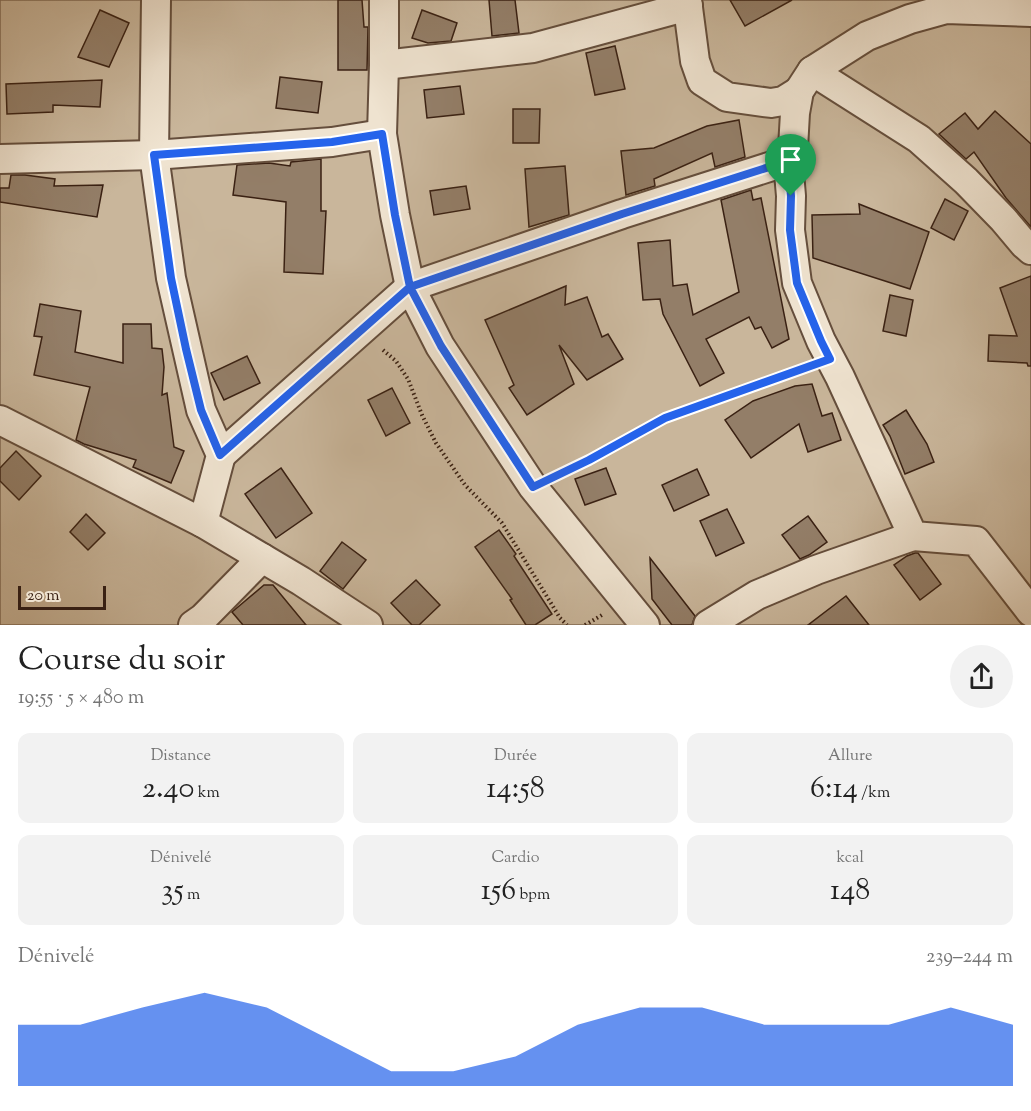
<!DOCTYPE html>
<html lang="fr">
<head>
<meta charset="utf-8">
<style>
  :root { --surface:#fff; --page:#f2f2f2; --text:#222; --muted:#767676; --accent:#2563eb }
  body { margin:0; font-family:"Sorts Mill Goudy",serif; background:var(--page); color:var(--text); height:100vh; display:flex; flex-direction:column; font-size:22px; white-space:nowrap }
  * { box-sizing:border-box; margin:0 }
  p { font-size:20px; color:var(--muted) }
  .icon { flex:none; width:33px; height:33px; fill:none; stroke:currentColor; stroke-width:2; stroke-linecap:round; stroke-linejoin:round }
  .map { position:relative; height:625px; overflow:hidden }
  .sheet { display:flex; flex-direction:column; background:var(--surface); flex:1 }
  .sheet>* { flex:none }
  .scale { position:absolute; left:18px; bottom:15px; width:88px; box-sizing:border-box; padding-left:6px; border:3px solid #3a2113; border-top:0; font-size:16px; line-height:21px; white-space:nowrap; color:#3a2113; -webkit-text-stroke:4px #efe3d0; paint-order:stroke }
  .pin { position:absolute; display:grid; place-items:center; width:51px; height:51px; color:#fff; margin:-62px -26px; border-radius:50% 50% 50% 0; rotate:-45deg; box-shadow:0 0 6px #0007 }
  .pin .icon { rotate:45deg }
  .round { display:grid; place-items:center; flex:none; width:63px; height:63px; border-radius:32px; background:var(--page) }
  .summary { display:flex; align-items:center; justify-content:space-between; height:102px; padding:0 18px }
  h1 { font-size:33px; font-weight:600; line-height:45px }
  .metrics { display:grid; grid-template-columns:repeat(3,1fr); gap:9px; height:102px; padding:6px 18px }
  .metrics div { display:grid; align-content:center; border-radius:12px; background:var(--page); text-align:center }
  .metrics b { font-size:30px; font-weight:600 }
  .metrics small { font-size:16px; font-weight:400 }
  .metrics p { font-size:16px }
  .chart { height:168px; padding:12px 18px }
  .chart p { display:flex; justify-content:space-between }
  .chart svg { width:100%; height:108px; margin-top:6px; fill:var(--accent); opacity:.7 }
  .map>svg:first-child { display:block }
  .green { fill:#c9b69b; stroke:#826c57; stroke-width:1.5 }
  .building { fill:#937e68; stroke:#3a2113; stroke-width:1.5 }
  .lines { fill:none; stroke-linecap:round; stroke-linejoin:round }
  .street-casing { stroke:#654e3c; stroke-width:32 }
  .path { stroke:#3a2113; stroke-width:4; stroke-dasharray:1.5 3; stroke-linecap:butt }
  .street { stroke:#efe3d0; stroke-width:28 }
  .route-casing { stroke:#fff; stroke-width:12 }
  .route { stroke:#2563eb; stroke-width:8 }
</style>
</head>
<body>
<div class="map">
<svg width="1031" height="625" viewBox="0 0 1031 625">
  <rect width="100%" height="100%" fill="#e6d4b7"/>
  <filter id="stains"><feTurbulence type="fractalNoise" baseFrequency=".00333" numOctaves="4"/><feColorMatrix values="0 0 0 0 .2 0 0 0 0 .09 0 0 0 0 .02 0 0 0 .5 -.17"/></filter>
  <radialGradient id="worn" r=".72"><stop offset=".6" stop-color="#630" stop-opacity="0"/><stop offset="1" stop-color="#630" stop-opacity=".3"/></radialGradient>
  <!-- green -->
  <rect class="green" x="0" y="0" width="1031" height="625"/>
  <!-- building -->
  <g class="building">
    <path d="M338 0H362L364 27H368L367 70H338Z"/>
    <path d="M489 0H515L519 33 492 36Z"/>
    <path d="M730 0H792L745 26Z"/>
    <path d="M100 10 129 23 109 67 78 57Z"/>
    <path d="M422 10 457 23 451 41 428 43 412 38Z"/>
    <path d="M615 46 625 89 595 95 586 53Z"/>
    <path d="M280 77 322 82 318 113 276 108Z"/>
    <path d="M102 80 100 107 53 105V112L7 114 6 84Z"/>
    <path d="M460 86 464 114 427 118 424 90Z"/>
    <path d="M513 109H540L539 143H513Z"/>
    <path d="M995 111 1031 144V227L1006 198 974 152 966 159 939 134 965 113 978 129Z"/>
    <path d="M739 120 745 157 715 167 712 153 654 179 655 186 626 195 621 151 654 148 707 126Z"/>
    <path d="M321 159V211H326L323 274 284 272 286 202 233 195 237 165 269 163 290 166 291 162Z"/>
    <path d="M565 166 569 215 529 227 525 169Z"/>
    <path d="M11 175H25L55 179 54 186 103 185 97 217 0 202V188H9Z"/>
    <path d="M466 186 470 209 434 215 430 191Z"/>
    <path d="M751 190 753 200 761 198 789 339 772 348 761 327 755 329 749 317 706 339 724 373 700 386 663 314 660 299 643 300 638 243 670 240 673 286 687 284 693 315 739 292 721 200Z"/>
    <path d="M945 199 968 211 954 240 931 228Z"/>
    <path d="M859 204 929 232 910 289 813 258 812 215 860 214Z"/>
    <path d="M1031 276V366H1028L1027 363 988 361 989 335 1017 336 1000 288Z"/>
    <path d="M566 286 565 305 587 297 602 337 608 334 623 359 587 380 559 345 574 384 527 415 509 388 514 385 485 320Z"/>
    <path d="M890 295 913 300 906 336 883 331Z"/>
    <path d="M40 304 81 311 75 352 123 363V324H151L152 348 162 349 164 367 162 395 167 393 174 447 184 451 171 483 133 467 136 460 84 444 76 440 90 387 34 375 42 337 34 336Z"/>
    <path d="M247 356 260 383 224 400 211 373Z"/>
    <path d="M812 384 822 416 832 413 841 440 808 452 799 424 751 458 725 420 753 401 795 386Z"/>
    <path d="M392 388 410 423 386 436 368 400Z"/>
    <path d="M906 410 927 444 934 462 905 474 890 436 883 425Z"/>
    <path d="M16 451 41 476 19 500 0 481V468Z"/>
    <path d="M281 468 312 513 276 538 245 494Z"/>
    <path d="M606 468 616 494 585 505 575 479Z"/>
    <path d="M697 469 709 495 674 511 662 485Z"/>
    <path d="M727 509 744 543 716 556 700 521Z"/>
    <path d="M86 514 105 533 88 550 70 532Z"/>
    <path d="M808 516 827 542 809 555 800 559 782 535Z"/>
    <path d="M499 530 516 554 514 556 552 614 535 625H526L510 600 512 599 475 547Z"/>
    <path d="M342 542 366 560 343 589 320 571Z"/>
    <path d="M915 553H918L941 584 920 600 894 565 907 556Z"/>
    <path d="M650 558 695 616 692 625H672L652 599Z"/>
    <path d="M416 580 440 605 419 625H412L391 603Z"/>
    <path d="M264 585H273L306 625H243L232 612Z"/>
    <path d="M846 596 869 625H808Z"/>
  </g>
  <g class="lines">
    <defs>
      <g id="street">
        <path d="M156 0 154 155 171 278 201 410 221 455 203 523"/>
        <path d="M384 0V65L382 134 395 215 410 287 440 346 533 487 645 625"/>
        <path d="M687 0 695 61 702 81 727 97 771 103 783 101 799 91"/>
        <path d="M1031 12 946 9 910 19 867 36 812 71 799 91 795 113 793 148 788 161 791 196 790 230 797 283 821 341 840 377 913 536 976 541 1031 612"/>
        <path d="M384 65 533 48 688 6"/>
        <path d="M812 71 919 139 966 181 1003 219 1024 244 1031 250"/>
        <path d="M0 159 154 155 332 142 382 134"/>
        <path d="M0 420 203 523 301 581 368 625"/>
        <path d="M221 455 410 287 622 214 788 161"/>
        <path d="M193 625 203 618 262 558"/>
        <path d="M708 625 757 595 816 570 913 536"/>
      </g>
    </defs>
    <!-- street casing -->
    <use href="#street" class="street-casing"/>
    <!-- path -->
    <g class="path">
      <path d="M383 350 396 361 408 379 422 415 436 443 465 485 502 523 560 618 567 625"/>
      <path d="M558 475 589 460 665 418 804 369"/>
      <path d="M585 625 602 615"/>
    </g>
    <!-- street -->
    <use href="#street" class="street"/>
  </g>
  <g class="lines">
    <defs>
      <path id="route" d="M791 196 788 161 622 214 410 287 395 215 382 134 332 142 154 155 171 278 186 349 201 410 220 455 410 287 441 346 533 487 589 460 665 418 830 359 821 341 797 283 790 230 791 196"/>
    </defs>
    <!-- route casing -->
    <use href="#route" class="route-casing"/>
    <!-- route -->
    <use href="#route" class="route"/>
  </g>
  <rect width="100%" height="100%" filter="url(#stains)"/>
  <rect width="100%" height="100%" fill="url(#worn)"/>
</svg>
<div class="scale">20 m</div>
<div class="pin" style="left:791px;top:196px;background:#1e9e55"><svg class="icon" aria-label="arrive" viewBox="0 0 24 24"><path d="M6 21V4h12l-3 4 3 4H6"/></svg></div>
</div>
<section class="sheet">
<div class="summary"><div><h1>Course du soir</h1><p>19:55 · 5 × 480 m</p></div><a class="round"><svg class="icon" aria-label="share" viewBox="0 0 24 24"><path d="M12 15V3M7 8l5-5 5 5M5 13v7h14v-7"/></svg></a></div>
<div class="metrics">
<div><p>Distance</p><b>2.40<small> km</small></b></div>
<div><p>Durée</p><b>14:58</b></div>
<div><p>Allure</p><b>6:14<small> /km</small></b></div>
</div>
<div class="metrics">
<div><p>Dénivelé</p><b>35<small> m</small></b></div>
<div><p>Cardio</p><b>156<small> bpm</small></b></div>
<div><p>kcal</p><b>148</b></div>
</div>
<div class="chart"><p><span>Dénivelé</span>239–244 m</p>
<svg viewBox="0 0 160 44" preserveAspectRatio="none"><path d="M0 44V19L10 19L20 12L30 6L40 12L50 25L60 38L70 38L80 32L90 19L100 12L110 12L120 19L130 19L140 19L150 12L160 19V44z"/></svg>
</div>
</section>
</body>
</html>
